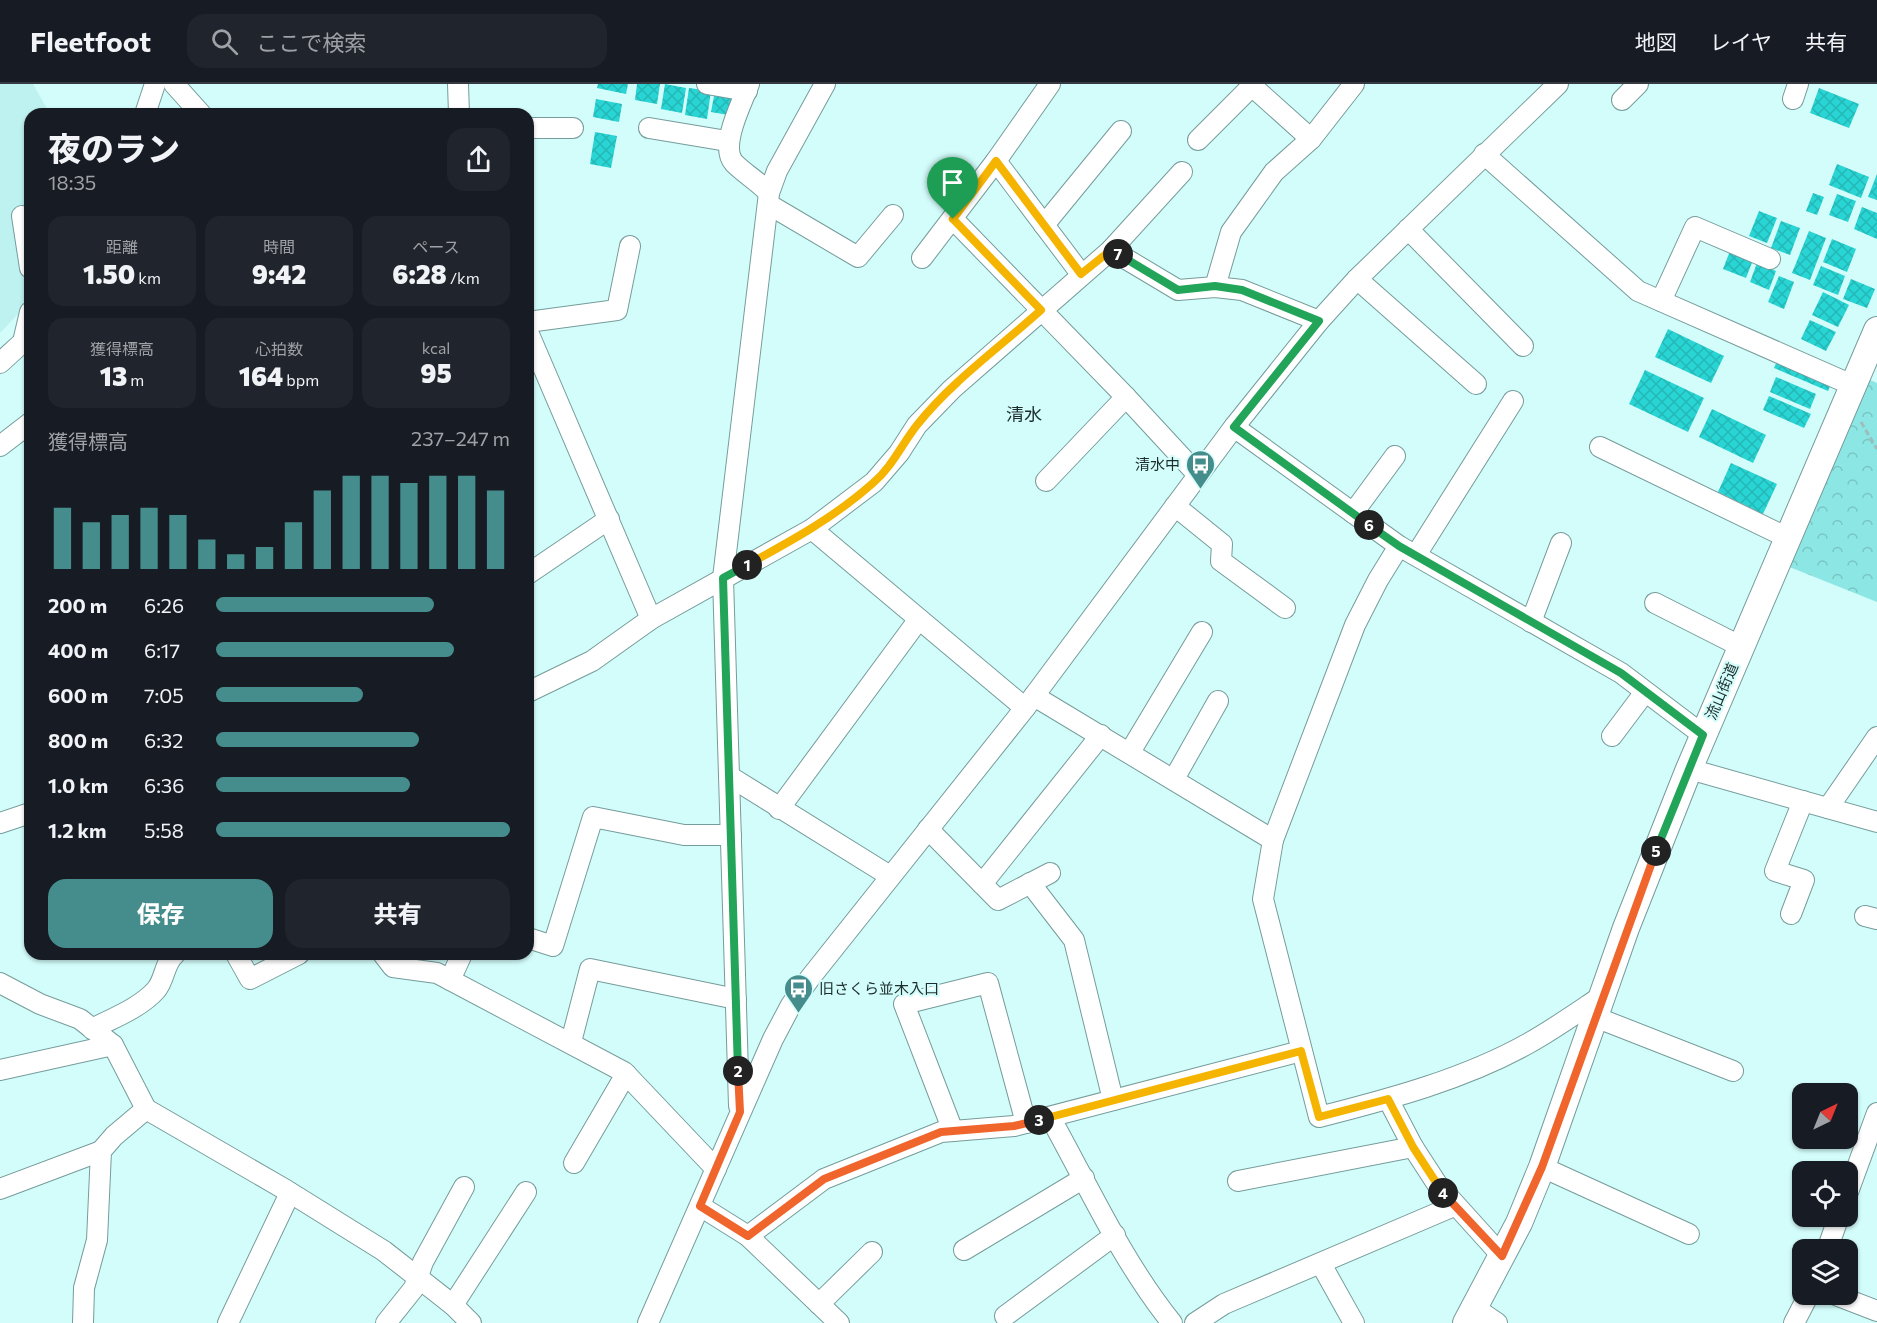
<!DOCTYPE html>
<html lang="ja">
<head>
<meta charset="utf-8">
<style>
  :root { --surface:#171b24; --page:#20242c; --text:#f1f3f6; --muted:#9ea1a6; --line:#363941; --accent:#458d8c }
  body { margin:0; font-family:Commissioner,"Noto Sans JP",sans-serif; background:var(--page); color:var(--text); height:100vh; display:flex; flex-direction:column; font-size:22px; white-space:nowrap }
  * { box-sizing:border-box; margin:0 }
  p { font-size:20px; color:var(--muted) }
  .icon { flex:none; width:33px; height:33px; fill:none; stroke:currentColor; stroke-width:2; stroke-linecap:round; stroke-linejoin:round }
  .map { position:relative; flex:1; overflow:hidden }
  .details { position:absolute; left:24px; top:24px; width:510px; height:852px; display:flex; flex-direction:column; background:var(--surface); border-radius:18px; box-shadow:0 2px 4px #0004 }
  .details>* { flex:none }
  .needle { width:39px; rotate:43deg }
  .buttons { position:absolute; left:1792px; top:999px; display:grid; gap:12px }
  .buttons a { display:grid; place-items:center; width:66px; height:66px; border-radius:12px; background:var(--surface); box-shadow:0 2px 4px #0004; font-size:30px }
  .pin { position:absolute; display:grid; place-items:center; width:51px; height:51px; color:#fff; margin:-62px -26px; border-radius:50% 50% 50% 0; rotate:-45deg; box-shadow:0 0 6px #0007 }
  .pin .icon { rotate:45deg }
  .km { position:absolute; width:30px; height:30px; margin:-15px; border-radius:50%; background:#222; color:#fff; font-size:16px; line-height:30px; text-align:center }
  .round { display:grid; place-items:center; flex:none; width:63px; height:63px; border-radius:18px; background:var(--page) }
  .overview { display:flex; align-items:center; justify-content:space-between; height:102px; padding:0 24px }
  h1 { font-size:33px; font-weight:800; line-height:45px }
  .stats { display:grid; grid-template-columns:repeat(3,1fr); gap:9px; height:102px; padding:6px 24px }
  .stats div { display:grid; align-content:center; border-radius:15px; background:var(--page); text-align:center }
  .stats b { font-size:26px; font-weight:800 }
  .stats small { font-size:16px; font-weight:400 }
  .stats p { font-size:16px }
  .chart { height:168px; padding:12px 24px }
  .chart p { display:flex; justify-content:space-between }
  .chart svg { width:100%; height:108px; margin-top:6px; stroke:var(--accent); stroke-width:6 }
  .action { display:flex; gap:12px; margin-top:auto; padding:12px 24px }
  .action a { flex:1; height:69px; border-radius:18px; background:var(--accent); color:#fff; font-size:24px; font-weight:800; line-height:69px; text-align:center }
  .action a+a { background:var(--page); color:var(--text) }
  ul { padding:0 24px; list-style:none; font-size:20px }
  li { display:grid; grid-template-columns:96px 72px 1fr; align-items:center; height:45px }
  li i { height:15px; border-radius:8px; background:var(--accent) }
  header { display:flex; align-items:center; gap:36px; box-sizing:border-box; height:84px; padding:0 30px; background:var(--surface); border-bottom:2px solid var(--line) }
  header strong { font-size:28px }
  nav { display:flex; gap:33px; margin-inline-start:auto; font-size:21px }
  .search { width:420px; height:54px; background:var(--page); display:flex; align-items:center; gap:15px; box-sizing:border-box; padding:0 21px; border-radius:18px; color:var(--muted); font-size:22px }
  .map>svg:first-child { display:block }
  .built { fill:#bef2f0 }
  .forest { fill:url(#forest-crowns) }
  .building { fill:url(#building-cross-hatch) }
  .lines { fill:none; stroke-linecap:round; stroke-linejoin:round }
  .minor-casing { stroke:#759c9b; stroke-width:22 }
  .major-casing { stroke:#759c9b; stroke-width:28 }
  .path { stroke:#9cbebc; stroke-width:3; stroke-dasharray:6 3; stroke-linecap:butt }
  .minor { stroke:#fff; stroke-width:20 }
  .major { stroke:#fff; stroke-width:26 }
  .split-1-casing { stroke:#fff; stroke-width:12 }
  .split-2-casing { stroke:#fff; stroke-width:12 }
  .split-3-casing { stroke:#fff; stroke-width:12 }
  .split-4-casing { stroke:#fff; stroke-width:12 }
  .split-5-casing { stroke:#fff; stroke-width:12 }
  .split-6-casing { stroke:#fff; stroke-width:12 }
  .split-7-casing { stroke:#fff; stroke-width:12 }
  .split-8-casing { stroke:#fff; stroke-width:12 }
  .split-1 { stroke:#f5b400; stroke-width:8 }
  .split-2 { stroke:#22a559; stroke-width:8 }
  .split-3 { stroke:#f0652b; stroke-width:8 }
  .split-4 { stroke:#f5b400; stroke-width:8 }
  .split-5 { stroke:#f0652b; stroke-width:8 }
  .split-6 { stroke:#22a559; stroke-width:8 }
  .split-7 { stroke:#22a559; stroke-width:8 }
  .split-8 { stroke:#f5b400; stroke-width:8 }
  .labels { text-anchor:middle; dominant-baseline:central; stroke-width:4.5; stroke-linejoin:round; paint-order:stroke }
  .poi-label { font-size:15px; fill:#1d2d2d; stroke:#d3fdfb; text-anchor:end }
  .street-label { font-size:15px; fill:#1d2d2d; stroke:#d3fdfb }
  .quarter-label { font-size:18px; fill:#1d2d2d; stroke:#d3fdfb }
</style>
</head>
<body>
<header>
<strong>Fleetfoot</strong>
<div class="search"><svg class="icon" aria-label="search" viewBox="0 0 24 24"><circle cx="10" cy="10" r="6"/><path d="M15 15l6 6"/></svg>ここで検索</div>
<nav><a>地図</a><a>レイヤ</a><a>共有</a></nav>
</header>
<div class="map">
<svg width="1877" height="1239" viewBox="0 0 1877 1239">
  <defs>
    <pattern id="forest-crowns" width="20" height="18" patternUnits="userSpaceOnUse" patternTransform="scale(1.5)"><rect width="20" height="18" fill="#8ce6e4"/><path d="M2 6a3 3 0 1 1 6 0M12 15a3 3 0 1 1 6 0" fill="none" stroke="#78c6c4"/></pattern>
    <pattern id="building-cross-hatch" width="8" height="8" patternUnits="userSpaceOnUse" patternTransform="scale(1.5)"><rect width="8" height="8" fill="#28d5d4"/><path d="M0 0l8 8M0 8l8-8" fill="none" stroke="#23b7b6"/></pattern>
  </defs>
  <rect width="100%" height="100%" fill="#d3fdfb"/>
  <!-- built -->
  <path class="built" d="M0 0H33L50 30H30V189L22 226 0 249Z"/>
  <!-- forest -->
  <path class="forest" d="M1868 295 1877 299V518L1787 482Z"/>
  <!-- building -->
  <g class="building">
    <path d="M598 0H628L626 10 597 4Z"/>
    <path d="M637 0H660L657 20 635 16Z"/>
    <path d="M665 0 686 4 682 29 661 25Z"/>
    <path d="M689 4 711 7 707 35 685 31Z"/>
    <path d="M1819 4 1859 20 1849 44 1810 29Z"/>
    <path d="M715 7 738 11 734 32 711 28Z"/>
    <path d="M596 15 622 20 619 38 593 33Z"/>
    <path d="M595 48 617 52 611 84 590 80Z"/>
    <path d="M1837 80 1869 93 1861 114 1829 101Z"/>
    <path d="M1877 90V116L1868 113Z"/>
    <path d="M1813 109 1824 113 1817 131 1806 127Z"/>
    <path d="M1837 110 1856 117 1848 138 1829 131Z"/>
    <path d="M1862 123 1877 129V155L1854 145Z"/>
    <path d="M1759 127 1777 134 1767 159 1749 152Z"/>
    <path d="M1781 137 1800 144 1790 171 1771 164Z"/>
    <path d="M1809 147 1826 154 1810 196 1792 189Z"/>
    <path d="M1832 155 1856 165 1847 188 1823 178Z"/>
    <path d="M1730 167 1753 176 1746 194 1723 185Z"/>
    <path d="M1757 179 1776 187 1769 206 1750 198Z"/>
    <path d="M1821 182 1845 192 1838 211 1813 201Z"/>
    <path d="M1779 192 1794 198 1784 225 1768 218Z"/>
    <path d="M1851 195 1875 205 1867 224 1843 215Z"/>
    <path d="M1823 208 1849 221 1838 243 1812 231Z"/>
    <path d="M1810 236 1836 248 1826 267 1801 255Z"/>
    <path d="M1668 245 1724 272 1711 299 1655 273Z"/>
    <path d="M1777 277 1831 300 1828 307 1774 284Z"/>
    <path d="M1645 286 1704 314 1688 348 1629 320Z"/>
    <path d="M1776 293 1816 310 1810 325 1770 308Z"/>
    <path d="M1769 312 1811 330 1804 344 1763 326Z"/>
    <path d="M1712 325 1766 351 1753 379 1699 353Z"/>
    <path d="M1731 379 1777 400 1763 430 1718 408Z"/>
  </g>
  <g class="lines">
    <defs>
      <g id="minor">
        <path d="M174 0 201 30"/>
        <path d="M458 0 459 30"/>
        <path d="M707 0 747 7"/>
        <path d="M749 0C742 19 719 62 734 79 745 90 759 98 769 109"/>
        <path d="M1252 2 1311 55"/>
        <path d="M1793 15 1798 0"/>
        <path d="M1622 16 1638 0"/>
        <path d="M145 30 155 0"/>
        <path d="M528 44H573"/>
        <path d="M649 44 727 57"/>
        <path d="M1198 56 1254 0"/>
        <path d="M1484 70 1638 207 1852 301"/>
        <path d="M996 77 1081 190"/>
        <path d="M768 120 858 173 893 131"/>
        <path d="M22 132 30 184"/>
        <path d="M953 135 1126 313 1198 391"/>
        <path d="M1044 141 1121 47"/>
        <path d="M1408 145 1523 262"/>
        <path d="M1111 166 1178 206 1215 203 1242 206 1319 237"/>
        <path d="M922 174 996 77 1050 0"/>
        <path d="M1357 195 1476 300"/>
        <path d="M1215 203 1231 148 1274 88 1311 55 1354 0"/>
        <path d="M1661 217 1695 143 1770 175"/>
        <path d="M528 238 617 226 630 162"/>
        <path d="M528 248 651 535"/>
        <path d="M0 279 23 258 30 228"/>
        <path d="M1234 343 1399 462 1621 589 1703 651"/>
        <path d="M0 362 30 339"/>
        <path d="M1600 363 1786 453"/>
        <path d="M1046 397 1126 313"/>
        <path d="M1175 422 1222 460 1221 477 1285 524"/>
        <path d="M1353 429 1395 372"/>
        <path d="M812 445 1025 624"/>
        <path d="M1399 462 1378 496 1355 541 1273 756 1263 815 1319 1033C1390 1015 1465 995 1529 959 1554 945 1578 928 1602 912"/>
        <path d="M1416 471 1513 317"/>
        <path d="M528 490 609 435"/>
        <path d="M1655 519 1740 562"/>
        <path d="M1531 538 1561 459"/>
        <path d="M528 608 592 577 651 535 812 445 874 398 899 369 917 341 952 305 1111 166 1182 88"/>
        <path d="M1034 612 1273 756"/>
        <path d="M1612 652 1645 608"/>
        <path d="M1130 668 1202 548"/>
        <path d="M1689 685 1877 738"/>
        <path d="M729 692 890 792"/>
        <path d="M1174 695 1218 617"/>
        <path d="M1828 724 1877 653"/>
        <path d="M779 725 919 535"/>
        <path d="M0 739 30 729"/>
        <path d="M928 745 998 816 1050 789"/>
        <path d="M1030 799 1074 856 1113 1016"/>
        <path d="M982 800 1101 651"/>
        <path d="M1791 830 1804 796 1775 787 1803 717"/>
        <path d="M1865 832 1877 835"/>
        <path d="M528 854 553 862 593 733 684 751H731"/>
        <path d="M236 870 250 895 299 870"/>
        <path d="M383 870 393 883 437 889 624 988 716 1085"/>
        <path d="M450 896 462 870"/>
        <path d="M0 899 40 920 80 935 113 961 146 1025 286 1106 384 1167 453 1221 471 1239"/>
        <path d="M1595 933 1733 987"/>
        <path d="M92 945C113 934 140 924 156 906 165 896 164 879 175 870"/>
        <path d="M571 958 590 885 736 915"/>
        <path d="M0 986 113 961"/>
        <path d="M1388 1015 1413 1063 1437 1100 1502 1172"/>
        <path d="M739 1022 723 494 769 109 777 87 825 0"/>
        <path d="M1050 1033C1089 1103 1122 1177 1172 1239"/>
        <path d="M953 1047 904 920 988 899 1026 1039"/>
        <path d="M574 1079 626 990"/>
        <path d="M1542 1083 1689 1150"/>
        <path d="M1238 1097 1413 1063"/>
        <path d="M0 1105 101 1067"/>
        <path d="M1848 1108 1877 1029"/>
        <path d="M700 1122 748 1152 839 1239"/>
        <path d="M748 1152 824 1095 941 1048 1014 1042 1301 967"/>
        <path d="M964 1166 1084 1094"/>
        <path d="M1827 1166 1839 1132"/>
        <path d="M1321 1180 1354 1239"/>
        <path d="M1833 1210 1877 1227"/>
        <path d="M819 1220 872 1168"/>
        <path d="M453 1221 526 1108"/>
        <path d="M1475 1224 1497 1239"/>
        <path d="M1005 1232 1115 1151"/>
        <path d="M83 1239 84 1204 97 1156 101 1067 114 1052 146 1025"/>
        <path d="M228 1239 290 1109"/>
        <path d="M386 1239 414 1204 423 1178 464 1103"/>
        <path d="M648 1239 773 955 791 921 810 894 1025 624 1234 343 1319 237 1357 195 1558 0"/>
        <path d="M1195 1239 1224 1220 1454 1122"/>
        <path d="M1794 1239 1809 1210"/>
      </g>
      <path id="major" d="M1466 1239 1519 1139 1542 1083 1626 844 1689 685 1877 246"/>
    </defs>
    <!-- minor casing -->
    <use href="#minor" class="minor-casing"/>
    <!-- major casing -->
    <use href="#major" class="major-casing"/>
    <!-- path -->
    <path class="path" d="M1861 338 1877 365"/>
    <!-- minor -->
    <use href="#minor" class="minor"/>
    <!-- major -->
    <use href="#major" class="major"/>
  </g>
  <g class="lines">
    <defs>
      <path id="split-1" d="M747 481C791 457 835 433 873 399 892 383 902 360 917 341 951 298 1000 263 1041 226L953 135"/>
      <path id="split-2" d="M738 987 723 494 747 481"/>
      <path id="split-3" d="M738 987 740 1028 700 1122 748 1152 824 1095 941 1048 1014 1042 1039 1036"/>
      <path id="split-4" d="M1039 1036 1301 967 1319 1033 1388 1015 1413 1063 1443 1109"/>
      <path id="split-5" d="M1443 1109 1502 1172 1542 1083 1656 767"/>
      <path id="split-6" d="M1369 441 1399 462 1621 589 1703 651 1656 767"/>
      <path id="split-7" d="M1118 170 1178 206 1215 202 1242 206 1319 237 1234 343 1369 441"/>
      <path id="split-8" d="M953 135 996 77 1081 190 1111 166 1118 170"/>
    </defs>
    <!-- split-1 casing -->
    <use href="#split-1" class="split-1-casing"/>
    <!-- split-2 casing -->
    <use href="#split-2" class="split-2-casing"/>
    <!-- split-3 casing -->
    <use href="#split-3" class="split-3-casing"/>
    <!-- split-4 casing -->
    <use href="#split-4" class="split-4-casing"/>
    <!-- split-5 casing -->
    <use href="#split-5" class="split-5-casing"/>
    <!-- split-6 casing -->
    <use href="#split-6" class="split-6-casing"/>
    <!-- split-7 casing -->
    <use href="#split-7" class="split-7-casing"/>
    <!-- split-8 casing -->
    <use href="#split-8" class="split-8-casing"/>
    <!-- split-1 -->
    <use href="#split-1" class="split-1"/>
    <!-- split-2 -->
    <use href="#split-2" class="split-2"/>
    <!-- split-3 -->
    <use href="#split-3" class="split-3"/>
    <!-- split-4 -->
    <use href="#split-4" class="split-4"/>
    <!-- split-5 -->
    <use href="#split-5" class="split-5"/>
    <!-- split-6 -->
    <use href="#split-6" class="split-6"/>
    <!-- split-7 -->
    <use href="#split-7" class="split-7"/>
    <!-- split-8 -->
    <use href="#split-8" class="split-8"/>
  </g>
  <!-- icons -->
  <defs>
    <symbol id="bus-pin" viewBox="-11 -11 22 30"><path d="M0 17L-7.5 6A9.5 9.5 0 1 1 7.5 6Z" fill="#458d8c" stroke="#d3fdfb"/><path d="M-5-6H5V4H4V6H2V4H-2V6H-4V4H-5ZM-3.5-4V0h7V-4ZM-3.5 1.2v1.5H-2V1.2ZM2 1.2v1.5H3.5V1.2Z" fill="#fff"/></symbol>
  </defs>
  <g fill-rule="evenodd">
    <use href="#bus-pin" x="1184" y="364" width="33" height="45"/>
    <use href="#bus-pin" x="782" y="888" width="33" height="45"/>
  </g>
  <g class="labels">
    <!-- poi labels -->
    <g class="poi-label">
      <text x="1180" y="380">清水中</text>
      <text x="819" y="904" text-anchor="start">旧さくら並木入口</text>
    </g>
    <!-- street labels -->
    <g class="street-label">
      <text transform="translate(1721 607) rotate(-67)">流山街道</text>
    </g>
    <!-- quarter labels -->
    <g class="quarter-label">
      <text x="1024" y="330">清水</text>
    </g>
  </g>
</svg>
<div class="buttons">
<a><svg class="needle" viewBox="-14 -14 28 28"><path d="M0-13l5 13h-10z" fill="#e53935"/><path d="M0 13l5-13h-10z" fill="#9ea1a6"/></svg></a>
<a><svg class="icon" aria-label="locate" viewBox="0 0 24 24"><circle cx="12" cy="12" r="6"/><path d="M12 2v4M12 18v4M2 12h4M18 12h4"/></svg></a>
<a><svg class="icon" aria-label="layers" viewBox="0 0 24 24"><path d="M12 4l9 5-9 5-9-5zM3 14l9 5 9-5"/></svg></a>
</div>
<div class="pin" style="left:953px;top:135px;background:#1e9e55"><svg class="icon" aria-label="arrive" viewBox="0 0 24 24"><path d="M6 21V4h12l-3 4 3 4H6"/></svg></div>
<b class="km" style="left:747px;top:481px">1</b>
<b class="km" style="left:738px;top:987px">2</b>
<b class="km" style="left:1039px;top:1036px">3</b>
<b class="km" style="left:1443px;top:1109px">4</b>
<b class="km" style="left:1656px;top:767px">5</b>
<b class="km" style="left:1369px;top:441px">6</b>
<b class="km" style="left:1118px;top:170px">7</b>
<section class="details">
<div class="overview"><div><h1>夜のラン</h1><p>18:35</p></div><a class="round"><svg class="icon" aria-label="share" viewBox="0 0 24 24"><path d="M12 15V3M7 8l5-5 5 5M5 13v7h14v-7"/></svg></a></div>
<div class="stats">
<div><p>距離</p><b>1.50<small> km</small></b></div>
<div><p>時間</p><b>9:42</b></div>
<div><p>ペース</p><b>6:28<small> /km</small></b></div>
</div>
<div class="stats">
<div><p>獲得標高</p><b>13<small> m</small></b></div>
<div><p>心拍数</p><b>164<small> bpm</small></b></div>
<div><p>kcal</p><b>95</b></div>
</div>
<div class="chart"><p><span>獲得標高</span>237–247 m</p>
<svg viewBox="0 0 160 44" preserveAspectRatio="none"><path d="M5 44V19M15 44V25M25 44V22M35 44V19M45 44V22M55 44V32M65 44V38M75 44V35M85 44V25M95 44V12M105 44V6M115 44V6M125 44V9M135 44V6M145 44V6M155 44V12"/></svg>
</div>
<ul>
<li><b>200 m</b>6:26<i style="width:74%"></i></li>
<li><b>400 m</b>6:17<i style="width:81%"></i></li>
<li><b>600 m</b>7:05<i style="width:50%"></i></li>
<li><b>800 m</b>6:32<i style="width:69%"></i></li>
<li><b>1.0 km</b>6:36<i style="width:66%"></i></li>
<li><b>1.2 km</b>5:58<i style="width:100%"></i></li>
</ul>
<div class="action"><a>保存</a><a>共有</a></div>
</section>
</div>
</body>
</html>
